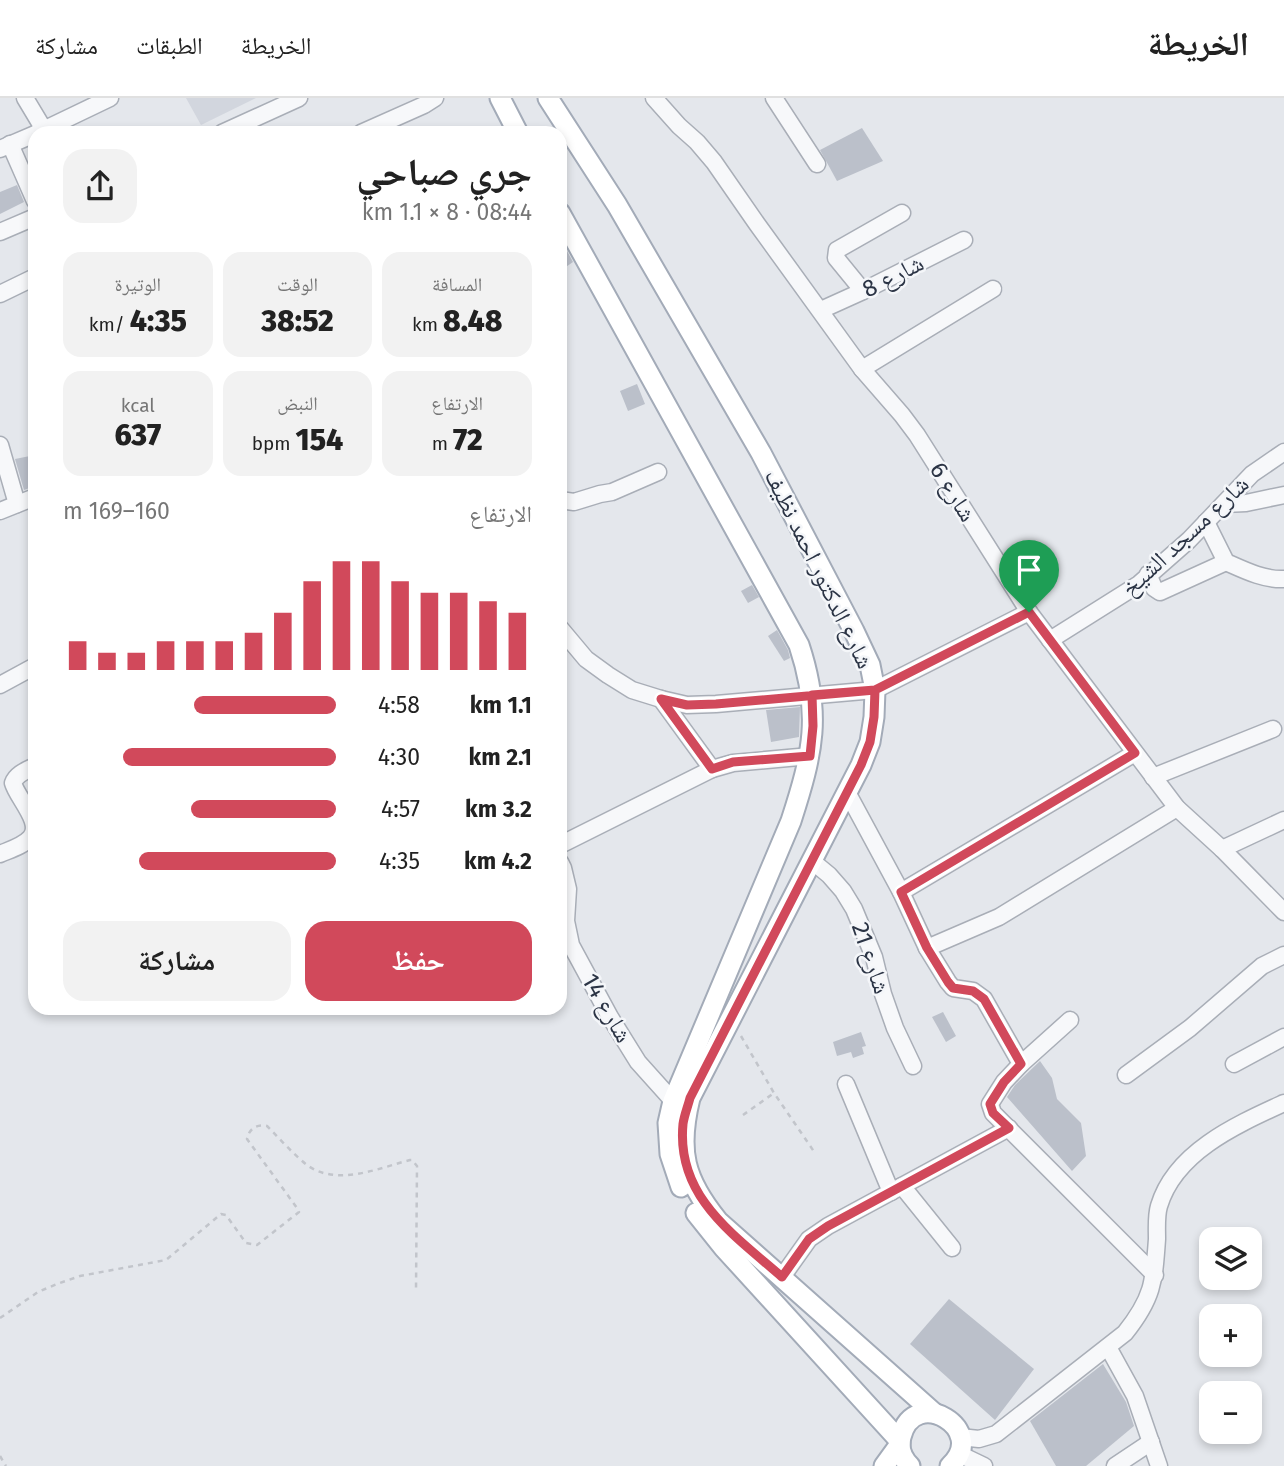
<!DOCTYPE html>
<html lang="ar">
<head>
<meta charset="utf-8">
<style>
  :root { --surface:#fff; --page:#f2f2f2; --text:#222; --muted:#767676; --line:#e0e0e0; --accent:#d1495b }
  body { margin:0; font-family:"Fira Sans","Noto Naskh Arabic",sans-serif; background:var(--page); color:var(--text); direction:rtl; height:100vh; display:flex; flex-direction:column; font-size:26px; white-space:nowrap }
  * { box-sizing:border-box; margin:0 }
  p { font-size:23px; color:var(--muted) }
  .icon { flex:none; width:38px; height:38px; fill:none; stroke:currentColor; stroke-width:2; stroke-linecap:round; stroke-linejoin:round }
  .map { position:relative; flex:1; overflow:hidden; direction:ltr }
  .drawer { position:absolute; left:28px; top:28px; width:539px; height:889px; display:flex; flex-direction:column; background:var(--surface); border-radius:21px; box-shadow:0 4px 10px #0003; direction:rtl }
  .drawer>* { flex:none }
  .fabs { position:absolute; left:1199px; top:1129px; display:grid; gap:14px }
  .fabs a { display:grid; place-items:center; width:63px; height:63px; border-radius:14px; background:var(--surface); box-shadow:0 4px 10px #0003; font-size:35px }
  .pin { position:absolute; display:grid; place-items:center; width:60px; height:60px; color:#fff; margin:-72px -30px; border-radius:50% 50% 50% 0; rotate:-45deg; box-shadow:0 0 7px #0007 }
  .pin .icon { rotate:45deg }
  .round { display:grid; place-items:center; flex:none; width:74px; height:74px; border-radius:21px; background:var(--page) }
  .head { display:flex; align-items:center; justify-content:space-between; height:119px; padding:0 35px }
  h1 { font-size:38px; font-weight:800; line-height:52px }
  .stats { display:grid; grid-template-columns:repeat(3,1fr); gap:10px; height:119px; padding:7px 35px }
  .stats div { display:grid; align-content:center; border-radius:18px; background:var(--page); text-align:center }
  .stats b { font-size:30px; font-weight:800 }
  .stats small { font-size:19px; font-weight:400 }
  .stats p { font-size:19px }
  .chart { height:196px; padding:14px 35px }
  .chart p { display:flex; justify-content:space-between }
  .chart svg { width:100%; height:126px; margin-top:7px; stroke:var(--accent); stroke-width:6 }
  .primary-button { display:flex; gap:14px; margin-top:auto; padding:14px 35px }
  .primary-button a { flex:1; height:80px; border-radius:21px; background:var(--accent); color:#fff; font-size:28px; font-weight:800; line-height:80px; text-align:center }
  .primary-button a+a { background:var(--page); color:var(--text) }
  ul { padding:0 35px; list-style:none; font-size:23px }
  li { display:grid; grid-template-columns:112px 84px 1fr; align-items:center; height:52px }
  li i { height:18px; border-radius:9px; background:var(--accent) }
  header { display:flex; align-items:center; gap:42px; box-sizing:border-box; height:98px; padding:0 35px; background:var(--surface); border-bottom:2px solid var(--line) }
  header strong { font-size:33px }
  nav { display:flex; gap:38px; margin-inline-start:auto; font-size:24px }
  .map>svg:first-child { display:block }
  .built { fill:#d2d6de }
  .building { fill:#bbc0ca }
  .lines { fill:none; stroke-linecap:round; stroke-linejoin:round }
  .minor-casing { stroke:#a9aeb7; stroke-width:19 }
  .major-casing { stroke:#a3abb8; stroke-width:23 }
  .path { stroke:#c2c5cb; stroke-width:2.5; stroke-dasharray:5 5; stroke-linecap:butt }
  .minor { stroke:#f7f8fa; stroke-width:16 }
  .major { stroke:#fff; stroke-width:19 }
  .route-casing { stroke:#fff; stroke-width:14 }
  .route { stroke:#d1495b; stroke-width:9 }
  .labels { text-anchor:middle; dominant-baseline:central; stroke-width:5; stroke-linejoin:round; paint-order:stroke }
  .street-label { font-size:24px; fill:#2b3445; stroke:#f4f6f9 }
</style>
</head>
<body>
<header>
<strong>الخريطة</strong>
<nav><a>الخريطة</a><a>الطبقات</a><a>مشاركة</a></nav>
</header>
<div class="map">
<svg width="1284" height="1368" viewBox="0 0 1284 1368">
  <rect width="100%" height="100%" fill="#e4e7ec"/>
  <!-- built -->
  <path class="built" d="M186 0H256L201 27Z"/>
  <!-- building -->
  <g class="building">
    <path d="M862 30 883 63 837 83 820 52Z"/>
    <path d="M17 87 24 104 0 116V94Z"/>
    <path d="M560 140 573 164 560 173Z"/>
    <path d="M637 286 645 306 628 313 620 293Z"/>
    <path d="M35 357V388L24 392 15 361Z"/>
    <path d="M752 487 759 499 748 505 741 493Z"/>
    <path d="M777 532 788 552 790 560 784 563 768 538Z"/>
    <path d="M800 609 799 639 771 644 766 612Z"/>
    <path d="M943 914 956 938 946 944 932 919Z"/>
    <path d="M861 934 866 948 862 949 864 956 853 960 851 954 837 958 833 944Z"/>
    <path d="M1040 963 1052 980 1057 1001 1081 1025 1086 1058 1072 1073 1007 999 1015 987Z"/>
    <path d="M949 1201 1034 1271 995 1322 910 1246Z"/>
    <path d="M1103 1266 1126 1304 1134 1328 1086 1368H1056L1030 1323Z"/>
  </g>
  <g class="lines">
    <defs>
      <g id="minor">
        <path d="M25 0 46 35"/>
        <path d="M654 0 679 28 697 44 714 64 757 126 862 271 902 317 917 337 1029 514 1177 710 1222 751 1284 814"/>
        <path d="M774 0 817 66"/>
        <path d="M37 35 110 0"/>
        <path d="M222 35 299 0"/>
        <path d="M361 35 424 7 435 0"/>
        <path d="M10 46 35 103"/>
        <path d="M0 51 35 36"/>
        <path d="M0 134 35 119"/>
        <path d="M863 193 836 160 837 152 902 115"/>
        <path d="M0 196 35 179"/>
        <path d="M821 212 863 193 964 142"/>
        <path d="M862 271 993 191"/>
        <path d="M0 347 17 406"/>
        <path d="M560 402 574 404 600 396 612 394 658 374"/>
        <path d="M1224 406 1246 405 1284 397"/>
        <path d="M0 413 35 399"/>
        <path d="M1206 424 1226 464C1244 472 1264 482 1284 481"/>
        <path d="M1148 476 1154 490 1160 494 1226 464"/>
        <path d="M560 530 586 561 608 577 632 592 661 601 687 607 716 606 875 592 1029 514"/>
        <path d="M1050 542 1139 486 1189 442 1252 376 1284 354"/>
        <path d="M0 587 35 568"/>
        <path d="M661 601 712 671"/>
        <path d="M1153 679 1273 631"/>
        <path d="M847 694 901 794 927 850 948 884 953 890 973 893 984 901 1021 966"/>
        <path d="M560 747 712 671 733 665 810 658"/>
        <path d="M1222 751 1284 722"/>
        <path d="M0 756C9 752 23 748 30 740 44 726 17 700 13 685 16 676 27 672 35 668"/>
        <path d="M812 763 829 777 843 793 854 811 874 859 883 896 895 930 913 968"/>
        <path d="M560 764 563 770 568 791 566 823 571 847 610 919 638 964 673 1003"/>
        <path d="M901 794 1135 655"/>
        <path d="M927 850 999 819 1177 710"/>
        <path d="M1070 922 1021 966 1004 984 990 1006 993 1015 1155 1177"/>
        <path d="M1234 966 1284 939"/>
        <path d="M1126 977 1190 930 1262 868 1284 857"/>
        <path d="M846 986 891 1094"/>
        <path d="M902 1088 952 1150"/>
        <path d="M782 1179 809 1141 828 1128 1009 1030"/>
        <path d="M1108 1249 1135 1298 1159 1368"/>
        <path d="M960 1339 979 1341 996 1336 1125 1235C1153 1200 1154 1184 1157 1141 1157 1130 1156 1118 1159 1108 1175 1054 1236 1027 1284 1005"/>
        <path d="M959 1356 984 1368"/>
        <path d="M1115 1368 1151 1344"/>
      </g>
      <g id="major">
        <path d="M500 0 518 35"/>
        <path d="M548 0 617 107 761 355 854 533 870 567 875 592 874 619 870 644 861 667 690 1000C677 1053 684 1081 718 1123L933 1314"/>
        <path d="M560 115 799 547C822 616 813 655 791 723L673 1003 668 1025 670 1056 681 1089"/>
        <path d="M696 1115 724 1150 900 1343"/>
        <path d="M884 1368 900 1346"/>
        <path d="M910 1368C902 1360 898 1350 901 1339 914 1286 990 1332 950 1368"/>
      </g>
    </defs>
    <!-- minor casing -->
    <use href="#minor" class="minor-casing"/>
    <!-- major casing -->
    <use href="#major" class="major-casing"/>
    <!-- path -->
    <g class="path">
      <path d="M741 938 774 995 815 1055"/>
      <path d="M743 1017 774 995"/>
      <path d="M0 1220 38 1194 57 1186 80 1178 166 1162 221 1116 226 1117 246 1145 257 1147 299 1114 297 1110 247 1041C249 1031 256 1026 267 1028 280 1041 293 1056 307 1067 337 1089 379 1070 410 1062H412L417 1068 416 1192"/>
      <path d="M0 1358 6 1368"/>
    </g>
    <!-- minor -->
    <use href="#minor" class="minor"/>
    <!-- major -->
    <use href="#major" class="major"/>
  </g>
  <g class="lines">
    <defs>
      <path id="route" d="M1029 514 875 592 812 597 813 628 810 658 733 664 712 671 661 601 687 607 716 606 875 592 874 619 870 644 861 667 690 1000C688 1008 684 1018 683 1026 676 1099 734 1137 782 1179L809 1141 828 1128 1009 1030 993 1015 990 1006 1004 984 1021 966 984 901 973 893 953 890 948 884 927 850 901 794 1135 655 1029 514"/>
    </defs>
    <!-- route casing -->
    <use href="#route" class="route-casing"/>
    <!-- route -->
    <use href="#route" class="route"/>
  </g>
  <g class="labels">
    <!-- street labels -->
    <g class="street-label">
      <text transform="translate(893 178) rotate(-27)">شارع 8</text>
      <text transform="translate(953 394) rotate(58)">شارع 6</text>
      <text transform="translate(1185 438) rotate(-43)">شارع مسجد الشيخ</text>
      <text transform="translate(819 471) rotate(64)">شارع الدكتور احمد نظيف</text>
      <text transform="translate(871 860) rotate(71)">شارع 21</text>
      <text transform="translate(607 910) rotate(60)">شارع 14</text>
    </g>
  </g>
</svg>
<div class="fabs">
<a><svg class="icon" aria-label="layers" viewBox="0 0 24 24"><path d="M12 4l9 5-9 5-9-5zM3 14l9 5 9-5"/></svg></a>
<a>+</a>
<a>−</a>
</div>
<div class="pin" style="left:1029px;top:514px;background:#1e9e55"><svg class="icon" aria-label="arrive" viewBox="0 0 24 24"><path d="M6 21V4h12l-3 4 3 4H6"/></svg></div>
<section class="drawer">
<div class="head"><div><h1>جري صباحي</h1><p>08:44 · 8 × 1.1 km</p></div><a class="round"><svg class="icon" aria-label="share" viewBox="0 0 24 24"><path d="M12 15V3M7 8l5-5 5 5M5 13v7h14v-7"/></svg></a></div>
<div class="stats">
<div><p>المسافة</p><b>8.48<small> km</small></b></div>
<div><p>الوقت</p><b>38:52</b></div>
<div><p>الوتيرة</p><b>4:35<small> /km</small></b></div>
</div>
<div class="stats">
<div><p>الارتفاع</p><b>72<small> m</small></b></div>
<div><p>النبض</p><b>154<small> bpm</small></b></div>
<div><p>kcal</p><b>637</b></div>
</div>
<div class="chart"><p><span>الارتفاع</span>160–169 m</p>
<svg viewBox="0 0 160 44" preserveAspectRatio="none"><path d="M5 44V34M15 44V38M25 44V38M35 44V34M45 44V34M55 44V34M65 44V31M75 44V24M85 44V13M95 44V6M105 44V6M115 44V13M125 44V17M135 44V17M145 44V20M155 44V24"/></svg>
</div>
<ul>
<li><b>1.1 km</b>4:58<i style="width:52%"></i></li>
<li><b>2.1 km</b>4:30<i style="width:78%"></i></li>
<li><b>3.2 km</b>4:57<i style="width:53%"></i></li>
<li><b>4.2 km</b>4:35<i style="width:72%"></i></li>
</ul>
<div class="primary-button"><a>حفظ</a><a>مشاركة</a></div>
</section>
</div>
</body>
</html>
